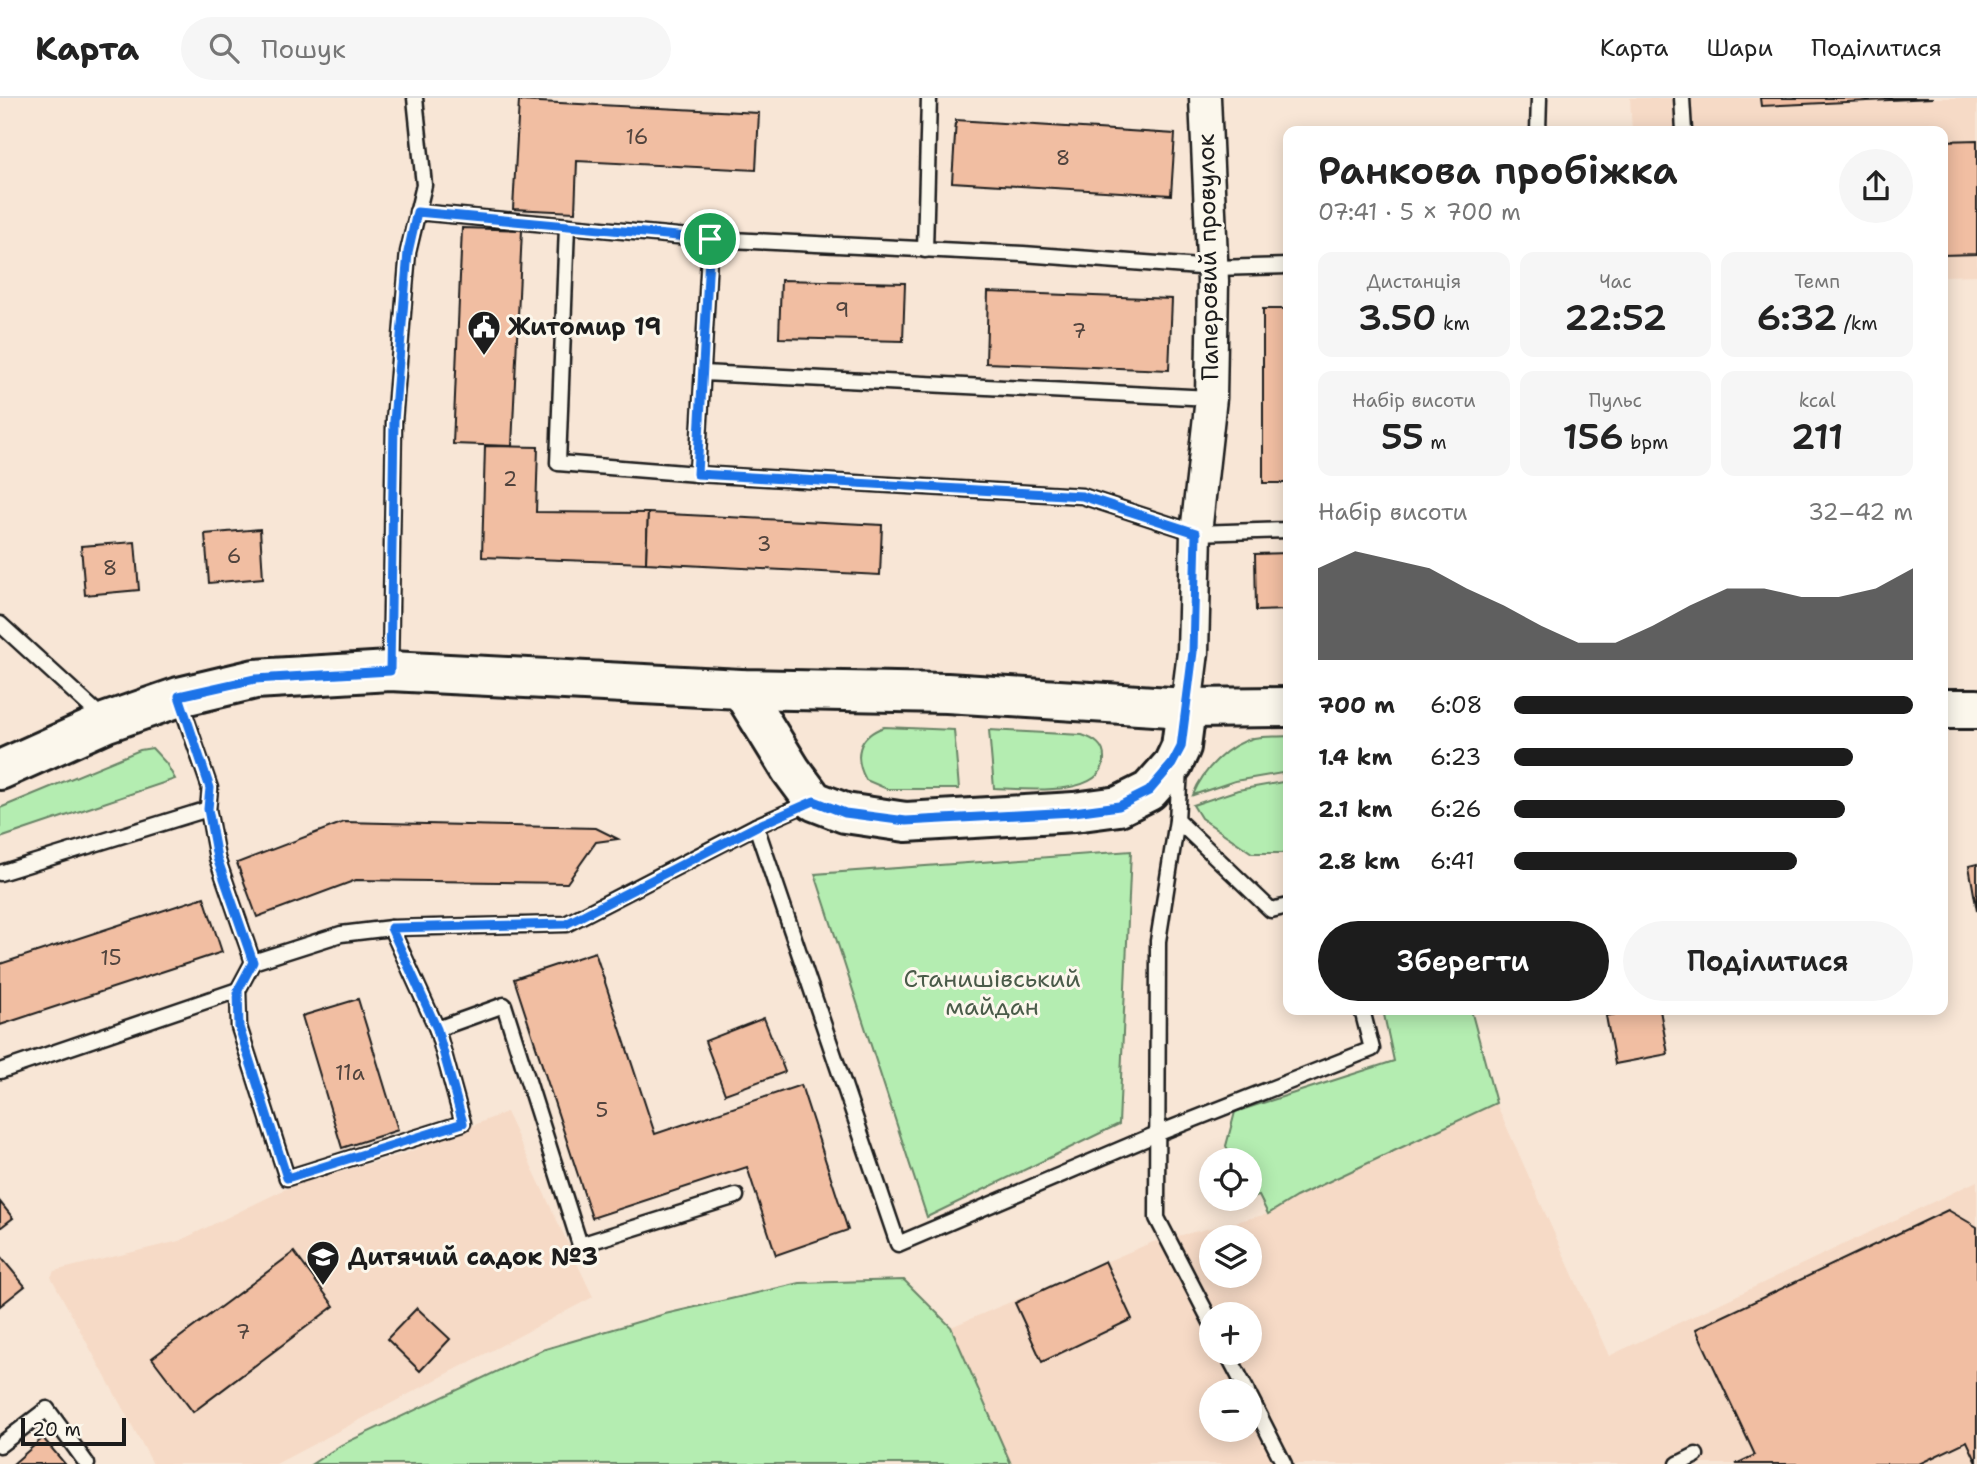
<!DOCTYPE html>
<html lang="uk">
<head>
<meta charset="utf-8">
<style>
  :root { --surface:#fff; --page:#f6f6f6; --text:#222; --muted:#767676; --line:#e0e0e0; --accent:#1c1c1c }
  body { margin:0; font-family:"Shantell Sans",sans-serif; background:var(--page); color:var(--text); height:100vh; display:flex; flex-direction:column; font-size:26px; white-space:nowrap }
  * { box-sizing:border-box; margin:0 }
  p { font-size:23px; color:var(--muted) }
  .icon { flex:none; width:38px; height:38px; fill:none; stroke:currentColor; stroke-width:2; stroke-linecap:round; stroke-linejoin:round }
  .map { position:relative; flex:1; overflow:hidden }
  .panel { position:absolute; left:1283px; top:28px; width:665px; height:889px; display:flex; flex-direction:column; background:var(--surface); border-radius:14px; box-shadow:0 4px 18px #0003 }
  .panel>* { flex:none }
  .fabs { position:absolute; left:1199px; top:1050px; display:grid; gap:14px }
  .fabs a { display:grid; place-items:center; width:63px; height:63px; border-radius:50%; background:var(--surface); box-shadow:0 4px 18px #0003; font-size:35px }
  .scale { position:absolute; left:21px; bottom:18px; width:105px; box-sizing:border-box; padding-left:7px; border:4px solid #1c1c1c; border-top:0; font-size:19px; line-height:24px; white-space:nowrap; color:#1c1c1c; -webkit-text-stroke:5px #fbf7ec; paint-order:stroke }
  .pin { position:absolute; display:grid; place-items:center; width:60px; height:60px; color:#fff; margin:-30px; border:4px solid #fff; border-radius:50%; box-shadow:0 2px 7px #0007 }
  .round { display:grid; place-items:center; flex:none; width:74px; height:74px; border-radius:37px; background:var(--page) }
  .overview { display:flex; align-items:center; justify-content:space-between; height:119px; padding:0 35px }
  h1 { font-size:38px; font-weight:600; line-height:52px }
  .stats { display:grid; grid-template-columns:repeat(3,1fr); gap:10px; height:119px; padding:7px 35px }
  .stats div { display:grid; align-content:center; border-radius:14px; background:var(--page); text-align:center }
  .stats b { font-size:35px; font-weight:600 }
  .stats small { font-size:19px; font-weight:400 }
  .stats p { font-size:19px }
  .chart { height:196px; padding:14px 35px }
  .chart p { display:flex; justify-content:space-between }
  .chart svg { width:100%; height:126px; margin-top:7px; fill:var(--accent); opacity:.7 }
  .cta { display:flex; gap:14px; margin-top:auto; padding:14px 35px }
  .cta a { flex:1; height:80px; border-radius:42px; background:var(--accent); color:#fff; font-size:28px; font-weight:600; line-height:80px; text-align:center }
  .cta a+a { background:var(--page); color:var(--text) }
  ul { padding:0 35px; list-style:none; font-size:23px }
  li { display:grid; grid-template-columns:112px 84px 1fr; align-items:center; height:52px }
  li i { height:18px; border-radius:9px; background:var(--accent) }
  header { display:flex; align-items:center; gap:42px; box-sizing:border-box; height:98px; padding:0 35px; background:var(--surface); border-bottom:2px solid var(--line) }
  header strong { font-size:33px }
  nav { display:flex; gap:38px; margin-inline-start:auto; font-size:24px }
  .search { width:490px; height:63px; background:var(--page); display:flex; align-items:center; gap:18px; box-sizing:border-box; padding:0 24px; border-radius:38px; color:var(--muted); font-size:26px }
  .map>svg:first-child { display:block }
  .built { fill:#f6dac6; fill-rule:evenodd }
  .green { fill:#b4edb1; stroke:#688466; stroke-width:2 }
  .building { fill:#f1bea2; stroke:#1c1c1c; stroke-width:2 }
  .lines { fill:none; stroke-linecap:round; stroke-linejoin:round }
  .lane-casing { stroke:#1c1c1c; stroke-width:19 }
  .street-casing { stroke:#1c1c1c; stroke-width:35 }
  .secondary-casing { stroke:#1c1c1c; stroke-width:44 }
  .lane { stroke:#fbf7ec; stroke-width:14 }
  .street { stroke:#fbf7ec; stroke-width:30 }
  .secondary { stroke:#fbf7ec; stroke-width:38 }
  .route-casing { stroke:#fff; stroke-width:14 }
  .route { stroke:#1a73e8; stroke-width:9 }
  .labels { text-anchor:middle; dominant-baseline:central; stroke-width:6; stroke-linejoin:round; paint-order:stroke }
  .number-label { font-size:21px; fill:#51443e }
  .street-label { font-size:24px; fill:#1c1c1c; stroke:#fbf7ec }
  .poi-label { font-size:24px; font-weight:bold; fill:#1c1c1c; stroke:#fbf7ec; text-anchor:start }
  .park-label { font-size:24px; fill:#4a5b49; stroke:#fbf7ec }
</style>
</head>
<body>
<header>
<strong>Карта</strong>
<div class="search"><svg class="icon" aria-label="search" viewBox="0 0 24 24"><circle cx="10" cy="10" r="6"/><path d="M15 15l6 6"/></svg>Пошук</div>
<nav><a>Карта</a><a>Шари</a><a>Поділитися</a></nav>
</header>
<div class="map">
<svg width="1977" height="1366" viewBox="0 0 1977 1366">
  <rect width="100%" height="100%" fill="#f8e6d6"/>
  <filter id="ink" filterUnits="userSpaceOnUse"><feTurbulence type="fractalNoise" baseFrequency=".0143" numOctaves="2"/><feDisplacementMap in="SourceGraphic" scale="14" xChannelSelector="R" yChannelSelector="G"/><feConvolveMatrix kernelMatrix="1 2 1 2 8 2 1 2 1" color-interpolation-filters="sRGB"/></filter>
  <g filter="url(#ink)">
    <!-- built -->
    <g class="built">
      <path d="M1630 0H1977V177L1943 178 1942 33H1632Z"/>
      <path d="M1496 1005 1609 1258 1977 1083V1366H1011L951 1229 1153 1144 1268 1116 1296 1099ZM1211 1139H1250V1178H1211ZM1211 1216H1250V1255H1211ZM1211 1293H1250V1332H1211Z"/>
      <path d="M506 1014 593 1199 276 1366H153L51 1179 54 1173 179 1143 294 1087 404 1056Z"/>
    </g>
    <!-- green -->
    <g class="green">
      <path d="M884 629 954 632 959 691H887L866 682C853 658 858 638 884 629Z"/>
      <path d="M989 632 1082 637C1094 641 1105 647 1104 662 1102 700 1022 691 994 690Z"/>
      <path d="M1288 638V674L1235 683 1193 697C1203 672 1227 647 1254 640 1264 638 1277 639 1288 638Z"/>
      <path d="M152 650 166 665 175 681 0 740V710L140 652Z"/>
      <path d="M1288 683V755H1252L1201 720 1193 707 1238 692Z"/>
      <path d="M1131 753 1119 1026 927 1119 815 776Z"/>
      <path d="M1383 912H1471L1496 1005 1296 1099 1268 1116 1259 1098 1250 1100V1062H1233L1226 1048 1235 1014 1394 963Z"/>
      <path d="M904 1182 951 1229 1011 1366H312L341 1347 542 1252 665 1216 800 1185Z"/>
    </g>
    <!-- building -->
    <g class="building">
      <path d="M1760 0H1933L1761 8Z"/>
      <path d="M519 3 759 15 756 72 577 63 575 114 513 111Z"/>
      <path d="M956 22 1175 36 1171 97 952 84Z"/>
      <path d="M1977 42V156L1942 157V43Z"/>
      <path d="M462 130 522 132 512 348 453 346Z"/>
      <path d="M781 182 905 185 903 243 779 240Z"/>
      <path d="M988 194 1172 201 1169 272 986 265Z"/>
      <rect x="1263" y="211" width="25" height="174"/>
      <path d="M485 348 538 349 536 414 648 415 646 465 482 459Z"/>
      <path d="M648 415 882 427 880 477 646 465Z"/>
      <path d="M260 431 263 480 209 485 205 436Z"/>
      <path d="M135 444 139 492 85 497 81 448Z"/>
      <path d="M1288 455V512L1256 513 1255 456Z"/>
      <path d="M344 724 596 730 618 741 596 744 567 785 356 782 257 819 237 765Z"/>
      <path d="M1977 766V813L1969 768Z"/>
      <path d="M204 799 222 854 0 927V866Z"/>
      <path d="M595 854 655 1036 801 987 848 1132 776 1157 747 1069 592 1120 514 881Z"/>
      <path d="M358 901 398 1032 342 1050 302 918Z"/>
      <path d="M1639 912H1660L1668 956 1615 966 1606 918Z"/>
      <path d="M764 920 785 974 725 996 705 943Z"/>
      <path d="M0 1104 13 1120 0 1130Z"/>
      <path d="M1948 1112 1977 1129V1365L1967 1343 1919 1366H1736L1755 1357 1696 1231Z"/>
      <path d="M294 1154 334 1208 193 1314 152 1260Z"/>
      <path d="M0 1158 25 1188 0 1208Z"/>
      <path d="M1105 1163 1132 1221 1042 1264 1015 1205Z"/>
      <path d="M417 1210 450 1241 420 1273 387 1241Z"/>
      <path d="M43 1340 65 1366H13Z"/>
    </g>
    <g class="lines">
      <defs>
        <g id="lane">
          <path d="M1682 0 1684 33"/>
          <path d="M1538 33 1539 0"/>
          <path d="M417 114 710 141 1023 156 1213 170 1288 168"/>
          <path d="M567 128 558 365 697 376 1082 398 1196 435 1288 432"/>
          <path d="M925 152 929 0"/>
          <path d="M703 275 1211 300"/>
          <path d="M697 376 710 141"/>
          <path d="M0 526 106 623"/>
          <path d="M390 572 394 323 408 154 424 87 415 0"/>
          <path d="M179 600 210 690 208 711 217 760 253 864"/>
          <path d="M1180 671 1177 722 1158 843 1157 1120 1211 1224"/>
          <path d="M1177 722 1271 812 1288 808"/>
          <path d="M756 728 813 703"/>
          <path d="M0 775 208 711"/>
          <path d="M391 830 341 836 253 864 238 892 239 929 287 1080 463 1025 437 931"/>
          <path d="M0 973 238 892"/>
          <path d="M736 1098 580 1147 504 907 437 931 391 830 566 826 756 728 898 1146 1159 1035 1372 951 1362 912"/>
          <path d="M1227 1255 1247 1293"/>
          <path d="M1250 1299 1284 1366"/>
          <path d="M0 1347 47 1311 87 1366"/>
          <path d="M1678 1366 1696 1357"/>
        </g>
        <path id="street" d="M1186 610 1193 554 1196 435 1211 300 1213 183 1205 0"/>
        <g id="secondary">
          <path d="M741 591 791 672 814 703 845 715 906 724 1074 714 1119 708 1149 693 1173 666 1181 649 1186 610"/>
          <path d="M1942 611H1977"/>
          <path d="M0 672 107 624 179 599 255 581 390 573 741 591 947 595 1186 610 1288 609"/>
        </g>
      </defs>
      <!-- lane casing -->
      <use href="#lane" class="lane-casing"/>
      <!-- street casing -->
      <use href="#street" class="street-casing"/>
      <!-- secondary casing -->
      <use href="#secondary" class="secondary-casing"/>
      <!-- lane -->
      <use href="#lane" class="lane"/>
      <!-- street -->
      <use href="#street" class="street"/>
      <!-- secondary -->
      <use href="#secondary" class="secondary"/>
    </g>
  </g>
  <g class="lines" filter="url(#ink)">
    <defs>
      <path id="route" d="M417 114 710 141 697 376 1082 398 1196 435 1193 554 1181 649 1172 666 1149 693 1119 708 1074 714 906 723 845 715 814 703 757 728 566 826 391 830 437 931 463 1025 287 1080 239 929 238 892 253 864 217 760 208 711 210 690 179 598 255 581 390 573 394 323 408 154Z"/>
    </defs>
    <!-- route casing -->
    <use href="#route" class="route-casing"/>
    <!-- route -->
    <use href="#route" class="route"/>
  </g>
  <!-- icons -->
  <defs>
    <symbol id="civic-pin" viewBox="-11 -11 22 30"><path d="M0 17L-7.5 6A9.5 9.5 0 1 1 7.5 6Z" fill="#1c1c1c" stroke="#fbf7ec"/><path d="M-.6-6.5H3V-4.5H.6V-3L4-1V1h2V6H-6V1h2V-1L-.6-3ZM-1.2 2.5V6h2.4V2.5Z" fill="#fff"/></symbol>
    <symbol id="school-pin" viewBox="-11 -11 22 30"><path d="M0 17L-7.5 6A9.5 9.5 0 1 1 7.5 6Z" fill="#1c1c1c" stroke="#fbf7ec"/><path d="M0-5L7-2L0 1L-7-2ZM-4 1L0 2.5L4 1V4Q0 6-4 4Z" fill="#fff"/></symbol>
  </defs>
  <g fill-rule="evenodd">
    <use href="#civic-pin" x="465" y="210" width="38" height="52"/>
    <use href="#school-pin" x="304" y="1140" width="38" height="52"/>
  </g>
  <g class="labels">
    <!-- number labels -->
    <g class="number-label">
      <text x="637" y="39">16</text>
      <text x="1063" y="60">8</text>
      <text x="842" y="212">9</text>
      <text x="1079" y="233">7</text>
      <text x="510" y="381">2</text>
      <text x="764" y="446">3</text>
      <text x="234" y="458">6</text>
      <text x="110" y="470">8</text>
      <text x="111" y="860">15</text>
      <text x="350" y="975">11а</text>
      <text x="602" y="1012">5</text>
      <text x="243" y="1234">7</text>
    </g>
    <!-- street labels -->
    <g class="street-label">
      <text transform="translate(1208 159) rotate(-91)">Паперовий провулок</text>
    </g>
    <!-- poi labels -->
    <g class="poi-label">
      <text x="508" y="229">Житомир 19</text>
      <text x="348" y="1159">Дитячий садок №3</text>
    </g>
    <!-- park labels -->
    <g class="park-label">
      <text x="992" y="881">Станишівський<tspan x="992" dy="28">майдан</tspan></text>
    </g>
  </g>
</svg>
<div class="fabs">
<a><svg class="icon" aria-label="locate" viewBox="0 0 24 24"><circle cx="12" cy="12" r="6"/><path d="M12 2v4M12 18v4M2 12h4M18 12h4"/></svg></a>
<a><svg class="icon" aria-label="layers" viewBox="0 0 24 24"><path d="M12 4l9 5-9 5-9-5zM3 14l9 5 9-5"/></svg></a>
<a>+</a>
<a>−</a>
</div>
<div class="scale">20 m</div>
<div class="pin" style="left:710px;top:141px;background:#1e9e55"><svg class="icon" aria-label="arrive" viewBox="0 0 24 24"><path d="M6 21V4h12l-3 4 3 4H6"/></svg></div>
<section class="panel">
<div class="overview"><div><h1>Ранкова пробіжка</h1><p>07:41 · 5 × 700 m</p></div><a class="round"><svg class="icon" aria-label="share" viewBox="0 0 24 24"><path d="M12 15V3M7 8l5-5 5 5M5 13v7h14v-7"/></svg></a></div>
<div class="stats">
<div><p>Дистанція</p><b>3.50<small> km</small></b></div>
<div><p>Час</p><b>22:52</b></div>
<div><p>Темп</p><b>6:32<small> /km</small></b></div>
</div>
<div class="stats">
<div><p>Набір висоти</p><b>55<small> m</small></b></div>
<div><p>Пульс</p><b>156<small> bpm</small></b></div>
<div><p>kcal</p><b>211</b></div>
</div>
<div class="chart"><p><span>Набір висоти</span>32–42 m</p>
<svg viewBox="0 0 160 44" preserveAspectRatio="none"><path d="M0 44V12L10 6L20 9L30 12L40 19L50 25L60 32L70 38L80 38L90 32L100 25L110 19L120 19L130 22L140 22L150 19L160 12V44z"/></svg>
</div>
<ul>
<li><b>700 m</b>6:08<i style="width:100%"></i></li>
<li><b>1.4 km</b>6:23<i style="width:85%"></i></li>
<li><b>2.1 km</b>6:26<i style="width:83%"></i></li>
<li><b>2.8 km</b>6:41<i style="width:71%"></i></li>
</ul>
<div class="cta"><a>Зберегти</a><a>Поділитися</a></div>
</section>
</div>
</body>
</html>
